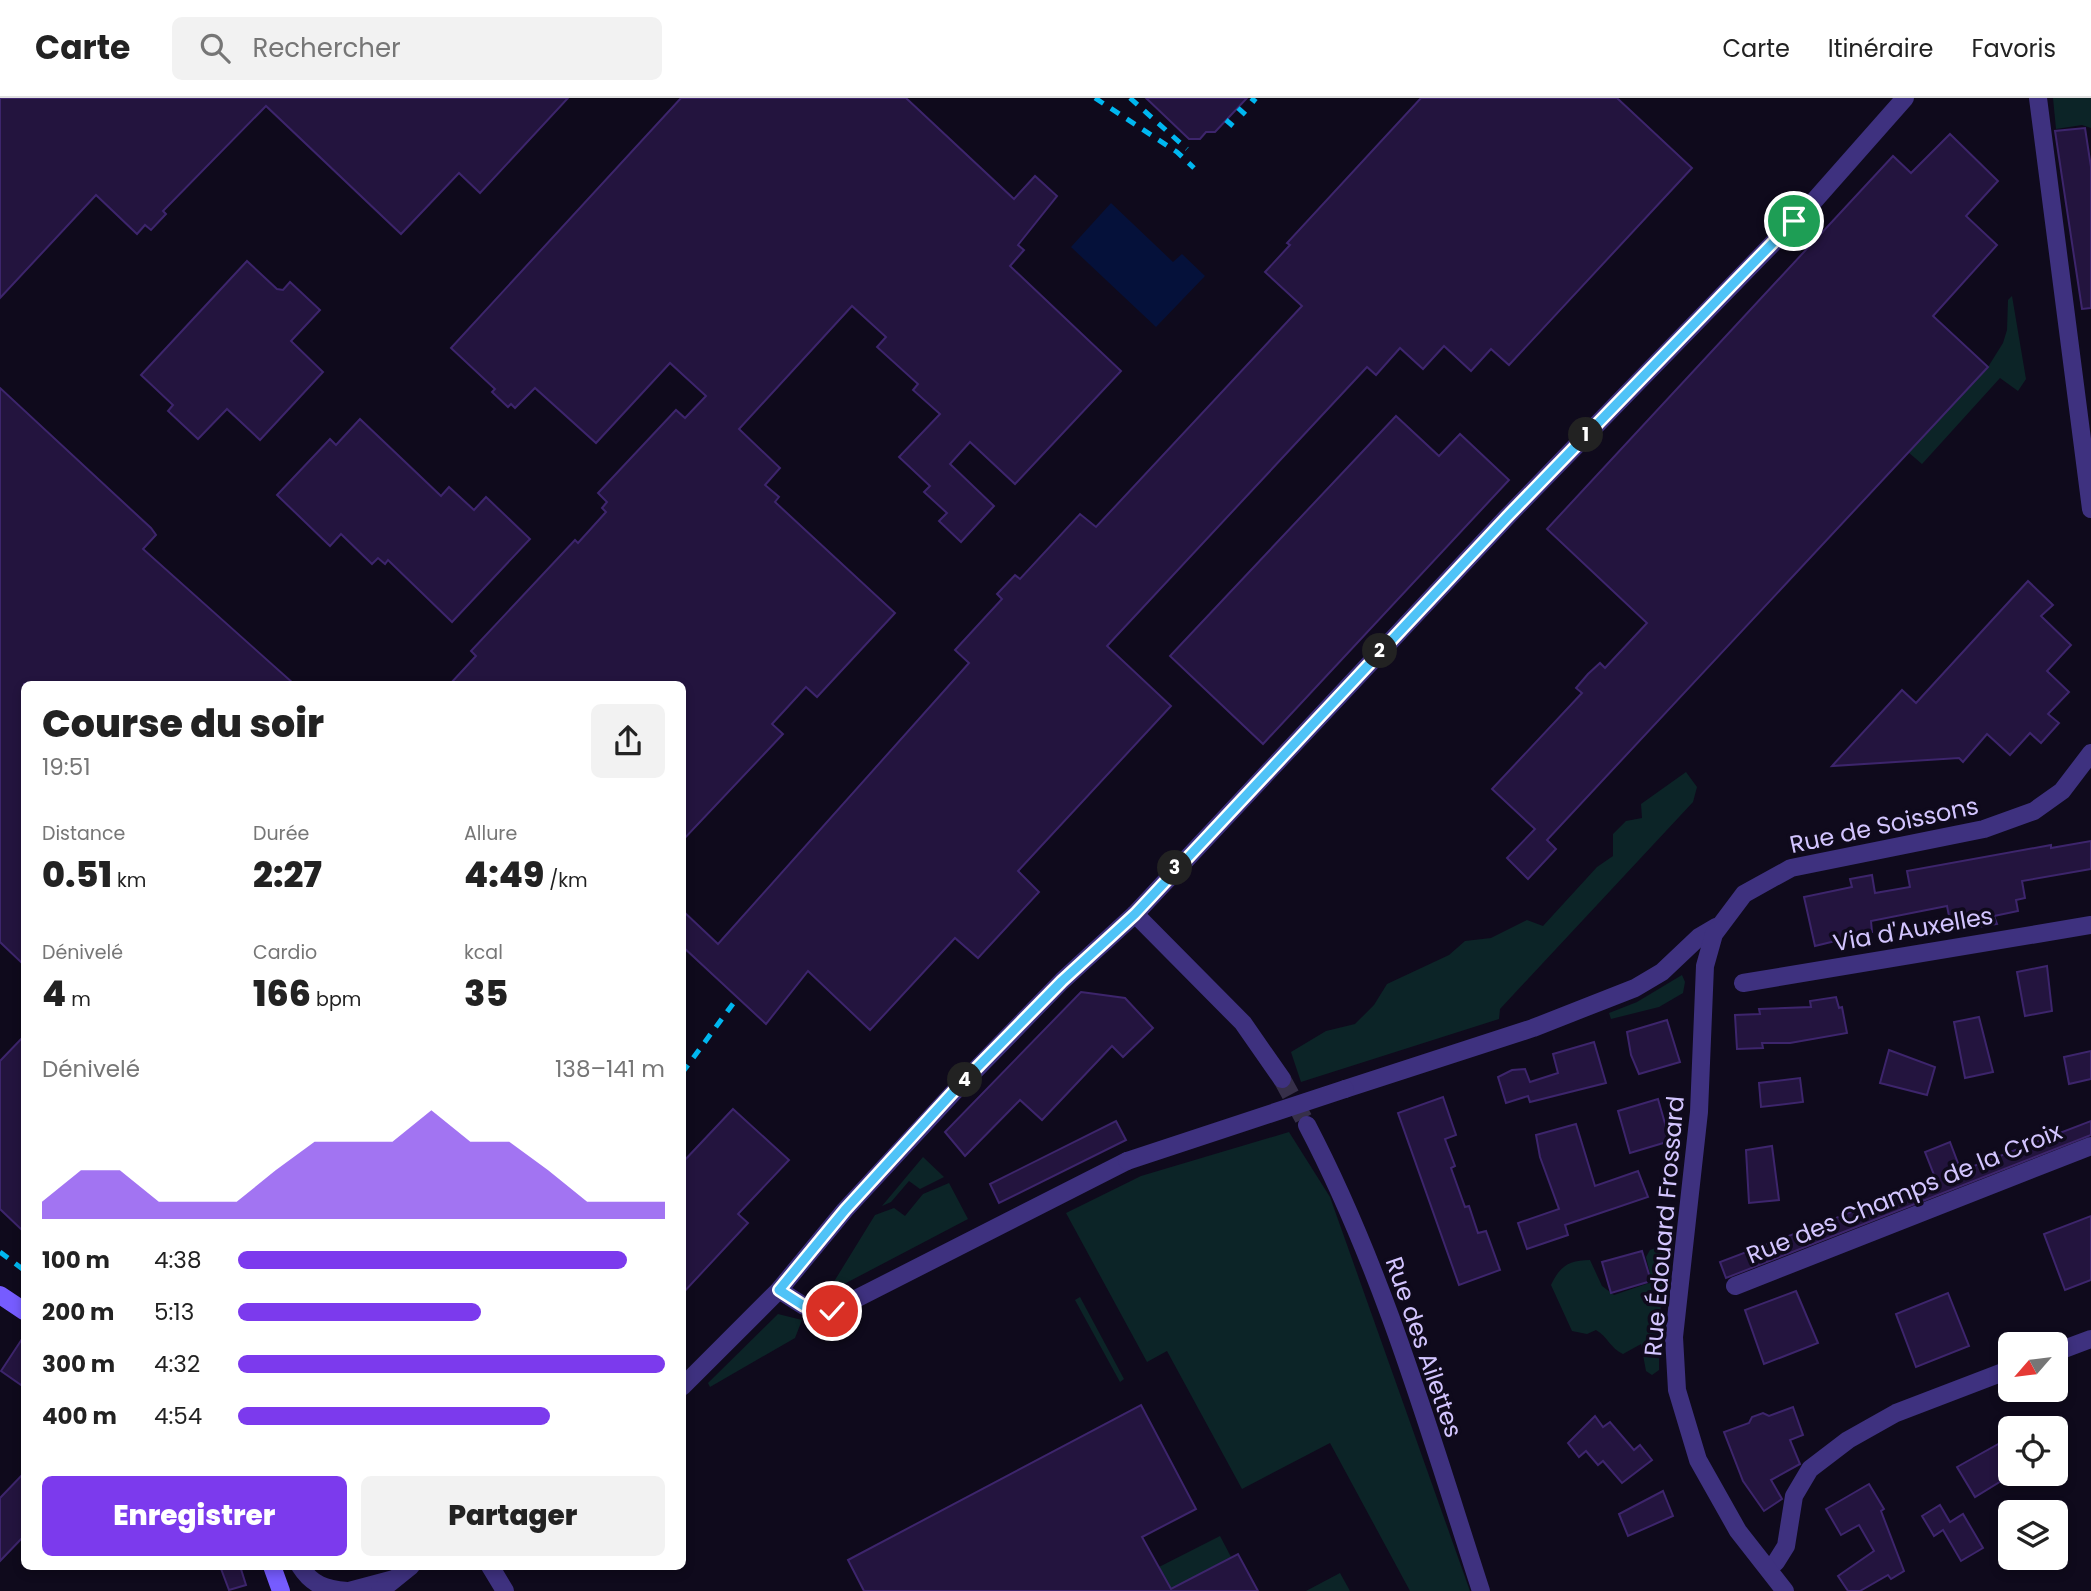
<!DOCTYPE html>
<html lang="fr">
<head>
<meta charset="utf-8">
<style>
  :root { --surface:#fff; --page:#f2f2f2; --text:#222; --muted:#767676; --line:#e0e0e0; --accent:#7c3aed }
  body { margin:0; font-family:Poppins,sans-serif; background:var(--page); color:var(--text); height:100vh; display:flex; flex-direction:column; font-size:26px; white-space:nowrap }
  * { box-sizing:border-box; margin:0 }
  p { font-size:23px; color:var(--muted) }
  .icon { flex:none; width:38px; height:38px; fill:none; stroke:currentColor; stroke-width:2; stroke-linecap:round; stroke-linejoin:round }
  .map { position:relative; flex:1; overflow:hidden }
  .sheet { position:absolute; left:21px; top:583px; width:665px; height:889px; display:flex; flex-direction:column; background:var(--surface); border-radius:10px; box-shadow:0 4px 10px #0003 }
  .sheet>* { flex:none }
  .needle { width:46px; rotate:242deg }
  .buttons { position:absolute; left:1998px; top:1234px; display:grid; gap:14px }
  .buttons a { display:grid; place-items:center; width:70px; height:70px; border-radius:10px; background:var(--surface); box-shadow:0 4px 10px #0003; font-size:35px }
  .pin { position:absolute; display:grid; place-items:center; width:60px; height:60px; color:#fff; margin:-30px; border:4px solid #fff; border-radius:50%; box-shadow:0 2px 7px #0007 }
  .km { position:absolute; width:35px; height:35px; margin:-18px; border-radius:50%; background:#222; color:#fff; font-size:19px; line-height:35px; text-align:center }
  .round { display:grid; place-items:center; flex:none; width:74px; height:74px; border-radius:10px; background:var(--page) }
  .overview { display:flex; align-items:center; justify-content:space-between; height:119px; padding:0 21px }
  h1 { font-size:38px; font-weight:800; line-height:52px }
  .figures { display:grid; grid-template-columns:repeat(3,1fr); gap:10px; height:119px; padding:7px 21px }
  .figures div { display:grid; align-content:center }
  .figures b { font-size:35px; font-weight:800 }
  .figures small { font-size:19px; font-weight:400 }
  .figures p { font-size:19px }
  .chart { height:196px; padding:14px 21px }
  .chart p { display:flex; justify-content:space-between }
  .chart svg { width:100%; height:126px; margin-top:7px; fill:var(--accent); opacity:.7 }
  .button { display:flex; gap:14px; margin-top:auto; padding:14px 21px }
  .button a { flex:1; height:80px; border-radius:10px; background:var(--accent); color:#fff; font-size:28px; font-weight:800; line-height:80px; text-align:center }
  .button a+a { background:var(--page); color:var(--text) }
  ul { padding:0 21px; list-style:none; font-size:23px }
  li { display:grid; grid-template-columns:112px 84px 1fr; align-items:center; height:52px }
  li i { height:18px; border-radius:9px; background:var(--accent) }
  header { display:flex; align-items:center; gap:42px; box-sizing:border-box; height:98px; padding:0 35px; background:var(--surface); border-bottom:2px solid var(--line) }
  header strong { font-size:33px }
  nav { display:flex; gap:38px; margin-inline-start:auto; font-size:24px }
  .search { width:490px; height:63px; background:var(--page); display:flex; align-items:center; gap:18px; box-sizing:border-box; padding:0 24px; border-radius:10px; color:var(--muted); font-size:26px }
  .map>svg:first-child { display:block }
  .green { fill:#0c2427 }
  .water { fill:#05113a }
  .building { fill:#23143e; stroke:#3d256c; stroke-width:2 }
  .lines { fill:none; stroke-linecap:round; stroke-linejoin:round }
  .minor-tunnel { stroke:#362f49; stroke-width:18; stroke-dasharray:18 9; stroke-linecap:butt }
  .minor { stroke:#3e317f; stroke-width:18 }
  .tertiary { stroke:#3e317f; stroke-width:18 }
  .secondary { stroke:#765cff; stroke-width:18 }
  .rail { stroke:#00b7f0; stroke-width:5; stroke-dasharray:10 9; stroke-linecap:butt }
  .minor-bridge { stroke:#3e317f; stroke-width:18 }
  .route-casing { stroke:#fff; stroke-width:14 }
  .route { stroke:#4fc3f7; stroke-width:9 }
  .labels { text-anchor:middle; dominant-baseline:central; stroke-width:7; stroke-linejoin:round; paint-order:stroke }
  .street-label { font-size:24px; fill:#d3c5ff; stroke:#0f0a1c }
</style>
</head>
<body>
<header>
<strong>Carte</strong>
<div class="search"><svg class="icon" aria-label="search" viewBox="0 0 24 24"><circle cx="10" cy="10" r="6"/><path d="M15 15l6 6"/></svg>Rechercher</div>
<nav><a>Carte</a><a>Itinéraire</a><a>Favoris</a></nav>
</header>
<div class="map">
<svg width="2091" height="1493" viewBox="0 0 2091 1493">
  <rect width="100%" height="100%" fill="#0f0a1c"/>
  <!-- green -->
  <g class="green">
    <path d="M2053 0H2091V30L2082 27 2056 31Z"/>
    <path d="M2012 198 2026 281 2018 293 2000 280 1922 366 1908 354 1988 269 2003 245 2007 232 2008 202Z"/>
    <path d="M1686 674 1697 689 1693 704 1500 911 1499 921 1301 984 1291 954 1326 933 1355 926 1374 907 1387 886 1449 857 1465 843 1491 840 1527 822 1543 828 1597 769 1613 758V736L1626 723 1642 720 1641 706Z"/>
    <path d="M1682 877 1685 884 1683 895 1659 909 1611 921 1609 915 1637 904Z"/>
    <path d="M1289 1034 1330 1099 1470 1493H1410L1330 1345 1242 1391 1167 1253 1147 1264 1066 1115 1141 1078Z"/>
    <path d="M923 1059 944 1079 920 1091 909 1083 891 1104 882 1108Z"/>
    <path d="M949 1085 968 1121 827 1195 875 1117 894 1110 905 1118 923 1096Z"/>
    <path d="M1658 1149 1665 1152 1667 1161 1659 1223V1272L1652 1277 1646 1273 1641 1246 1623 1256C1610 1250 1608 1239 1596 1232L1587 1236 1572 1233 1551 1187C1560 1168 1569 1162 1590 1162L1602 1188 1614 1197 1652 1184 1646 1159 1650 1152Z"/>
    <path d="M1080 1199 1124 1281 1120 1284 1075 1202Z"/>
    <path d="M778 1216 802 1222 795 1240 710 1289 708 1285Z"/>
    <path d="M1220 1438 1231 1459 1171 1491 1159 1469Z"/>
    <path d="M1340 1475 1350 1493H1306Z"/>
  </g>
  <!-- water -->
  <path class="water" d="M1111 105 1173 164 1182 156 1205 178 1156 229 1071 149Z"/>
  <!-- building -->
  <g class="building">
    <path d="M0 0H568L480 95 459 75 401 136 266 8 163 113 166 116 151 132 145 127 137 136 96 97 0 200Z"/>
    <path d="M681 0H906L1014 101 1035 78 1057 98 1018 147 1024 152 1010 168 1121 273 1015 386 970 344 950 366 994 408 961 444 939 423 947 415 924 394 930 388 899 359 940 316 913 292 918 286 877 249 886 239 852 208 739 331 780 370 765 387 779 399 775 404 895 515 817 599 806 589 772 626 783 636 682 743V586H450L476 558 471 553 575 442 578 445 606 414 602 410 607 404 598 395 676 312 685 320 706 298 670 265 596 345 535 290 515 310 511 306 508 309 492 294 495 291 451 250Z"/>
    <path d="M1146 0H1247L1215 34H1206L1200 41H1189Z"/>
    <path d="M1421 0H1617L1692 70 1509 267 1491 251 1471 273 1444 248 1423 271 1400 250 1376 277 1367 269 1107 548 1171 608 1018 773 1039 794 978 860 955 840 870 932 808 873 766 926 682 848V812L718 846 969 565 955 552 1002 501 997 496 1015 477 1020 481 1080 416 1096 429 1302 208 1265 174 1290 147 1287 145Z"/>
    <path d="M2085 30 2091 69V210L2082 211 2055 33Z"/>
    <path d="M1950 36 1998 83 1966 118 1997 147 1933 218 1988 269 1547 742 1556 751 1528 781 1507 760 1535 731 1492 691 1582 595 1576 590 1588 576 1600 565 1605 570 1647 525 1547 431 1893 58 1911 75Z"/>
    <path d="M247 163 277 191 283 192 290 184 320 212 291 243 323 274 260 342 227 311 198 341 168 313 173 307 141 277Z"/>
    <path d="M0 290 151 430 156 437 143 451 294 586H24V867L0 844Z"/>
    <path d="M1396 318 1439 358 1460 336 1509 382 1263 646 1170 558Z"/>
    <path d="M360 321 441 398 449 389 474 412 486 399 530 441 452 524 388 462 385 466 378 460 372 466 341 436 330 448 277 397 330 341 336 347Z"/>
    <path d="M2028 483 2053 507 2041 518 2071 547 2047 573 2069 594 2048 616 2059 625 2041 645 2030 635 2010 657 1987 636 1963 664 1959 660 1832 668 1902 592 1916 605Z"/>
    <path d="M2091 743V771L2022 783 2025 800 2016 802 2018 813 1994 818 1997 826 1952 833 1947 808 1871 823 1872 834 1815 848 1804 799 1852 789 1850 781 1872 777 1875 795 1910 789 1907 773 2051 747V750Z"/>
    <path d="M2047 868 2052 913 2025 918 2017 874Z"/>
    <path d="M1081 894 1125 900 1153 930 1123 959 1112 948 1042 1022 1020 1002 965 1058 945 1034Z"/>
    <path d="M1836 899 1839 910 1842 909 1847 935 1790 945H1762L1763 950 1737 951 1735 917 1760 916 1759 911 1811 909 1810 903Z"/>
    <path d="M1979 919 1993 974 1965 980 1954 924Z"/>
    <path d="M1667 922 1680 964 1639 976 1631 957 1627 934Z"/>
    <path d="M24 938V1134L0 1111V963Z"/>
    <path d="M1594 944 1606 985 1530 1004 1528 998 1506 1005 1498 979 1512 972 1525 971 1530 984 1558 975 1553 956Z"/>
    <path d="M1889 952 1935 969 1927 997 1880 985Z"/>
    <path d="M2091 953V981L2069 986 2064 959Z"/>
    <path d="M1800 980 1803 1004 1761 1009 1759 985Z"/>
    <path d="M1443 999 1456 1037 1445 1041 1455 1068 1451 1070 1465 1109 1469 1108 1478 1135 1486 1133 1500 1172 1459 1187 1398 1015Z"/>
    <path d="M1658 1001 1670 1043 1630 1055 1618 1013Z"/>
    <path d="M733 1011 789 1062 738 1116 748 1125 682 1196V1065Z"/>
    <path d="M1116 1023 1126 1042 999 1105 990 1086Z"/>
    <path d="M2091 1023V1037L1726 1180 1720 1164 1936 1082 1925 1054 1950 1044 1961 1073Z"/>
    <path d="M1576 1026 1595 1088 1638 1073 1648 1099 1565 1127 1568 1137 1527 1151 1518 1125 1559 1111 1540 1059 1536 1037Z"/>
    <path d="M1772 1048 1779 1102 1749 1105 1746 1052Z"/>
    <path d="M2091 1118V1182L2065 1192 2044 1136Z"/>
    <path d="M1642 1153 1651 1183 1611 1195 1602 1164Z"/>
    <path d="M1796 1193 1818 1245 1764 1266 1745 1212Z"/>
    <path d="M1948 1195 1969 1248 1916 1269 1896 1216Z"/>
    <path d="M24 1238V1289L1 1273Z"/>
    <path d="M1141 1307 1196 1411 1142 1439 1171 1491 1238 1456 1258 1493H864L848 1462Z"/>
    <path d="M1793 1309 1803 1337 1790 1342 1800 1366 1771 1382 1782 1401 1764 1413 1743 1383 1724 1334 1749 1325 1752 1319 1763 1315 1769 1318Z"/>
    <path d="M1595 1318 1603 1329 1610 1324 1634 1352 1640 1347 1652 1362 1622 1385 1603 1363 1598 1367 1586 1353 1579 1359 1568 1345Z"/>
    <path d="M2011 1339V1377L1975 1399 1957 1369Z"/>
    <path d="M24 1375V1438L0 1463V1400Z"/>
    <path d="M1869 1386 1884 1411 1881 1413 1904 1473 1891 1481 1888 1477 1860 1493H1848L1838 1478 1874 1453 1859 1427 1841 1437 1826 1411Z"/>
    <path d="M1663 1393 1673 1418 1628 1438 1619 1416Z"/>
    <path d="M1940 1407 1950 1424 1963 1416 1983 1450 1961 1463 1943 1432 1934 1438 1922 1418Z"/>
    <path d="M220 1468H240L246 1487 229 1492Z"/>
  </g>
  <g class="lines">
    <!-- minor-tunnel -->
    <path class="minor-tunnel" d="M1282 981 1307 1027"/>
    <!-- minor -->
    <g class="minor">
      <path d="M2038 0 2091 411"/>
      <path d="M1135 816 1243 925 1282 981"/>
      <path d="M1743 885 2091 827"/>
      <path d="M1345 991 1533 930 1635 890 1662 874 1699 839 1716 829"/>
      <path d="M1307 1027C1384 1174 1430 1336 1481 1493"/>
      <path d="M1735 1188 2091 1048"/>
      <path d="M779 1192 804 1208 832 1213 1127 1063"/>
      <path d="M2056 1254 2091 1241"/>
      <path d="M300 1468C312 1487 325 1491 347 1493"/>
      <path d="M490 1468 505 1493"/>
      <path d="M1768 1470 1776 1464 1786 1448 1794 1398 1810 1371 1848 1342 1896 1315 2011 1271"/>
      <path d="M349 1493 394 1481"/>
      <path d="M1785 1493 1738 1433 1698 1362 1677 1292 1674 1239 1699 1014 1705 868 1714 836 1744 796 1791 770 1984 731 2034 713 2062 693 2091 655"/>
    </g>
    <!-- tertiary -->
    <g class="tertiary">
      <path d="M682 1289 779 1192 845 1112 954 994 1062 883 1135 816 1507 419 1814 103 1905 0"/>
      <path d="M380 1493 411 1468"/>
    </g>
    <!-- secondary -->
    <g class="secondary">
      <path d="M0 1197 24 1213"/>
      <path d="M272 1468 281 1493"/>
    </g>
    <!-- rail -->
    <g class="rail">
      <path d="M1095 0 1177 54 1194 70"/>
      <path d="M1130 0 1187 51"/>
      <path d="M1251 0 1256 4"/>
      <path d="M1238 10 1248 19"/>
      <path d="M1226 22 1233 28"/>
      <path d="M682 975 738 899"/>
      <path d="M0 1154 24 1172"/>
    </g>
    <!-- minor-bridge -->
    <path class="minor-bridge" d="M1127 1063 1345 991"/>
  </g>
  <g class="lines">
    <defs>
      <path id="route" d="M832 1213 804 1208 779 1192 845 1112 954 993 1062 883 1135 816 1507 419 1794 123"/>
    </defs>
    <!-- route casing -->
    <use href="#route" class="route-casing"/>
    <!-- route -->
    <use href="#route" class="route"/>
  </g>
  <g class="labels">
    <!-- street labels -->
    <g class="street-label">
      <text transform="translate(1884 727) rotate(-12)">Rue de Soissons</text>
      <text transform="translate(1913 831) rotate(-10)">Via d'Auxelles</text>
      <text transform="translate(1904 1095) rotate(-22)">Rue des Champs de la Croix</text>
      <text transform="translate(1664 1128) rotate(-85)">Rue Édouard Frossard</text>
      <text transform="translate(1424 1249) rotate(71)">Rue des Ailettes</text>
    </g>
  </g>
</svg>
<div class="buttons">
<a><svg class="needle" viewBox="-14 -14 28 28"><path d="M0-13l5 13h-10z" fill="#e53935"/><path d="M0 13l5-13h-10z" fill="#767676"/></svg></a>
<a><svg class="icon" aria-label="locate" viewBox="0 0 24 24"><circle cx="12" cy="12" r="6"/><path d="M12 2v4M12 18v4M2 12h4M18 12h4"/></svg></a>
<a><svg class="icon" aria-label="layers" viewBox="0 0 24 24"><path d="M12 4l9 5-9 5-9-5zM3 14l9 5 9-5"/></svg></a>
</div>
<div class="pin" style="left:1794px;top:123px;background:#1e9e55"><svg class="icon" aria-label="arrive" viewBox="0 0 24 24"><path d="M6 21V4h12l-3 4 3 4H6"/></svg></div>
<div class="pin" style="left:832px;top:1213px;background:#d93025"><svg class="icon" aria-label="check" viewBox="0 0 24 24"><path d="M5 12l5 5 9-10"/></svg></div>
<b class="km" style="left:1586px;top:337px">1</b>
<b class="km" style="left:1380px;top:553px">2</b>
<b class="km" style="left:1175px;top:770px">3</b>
<b class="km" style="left:965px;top:982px">4</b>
<section class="sheet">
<div class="overview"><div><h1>Course du soir</h1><p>19:51</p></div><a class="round"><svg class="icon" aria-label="share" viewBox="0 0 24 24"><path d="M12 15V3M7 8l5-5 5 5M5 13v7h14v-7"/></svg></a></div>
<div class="figures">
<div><p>Distance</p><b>0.51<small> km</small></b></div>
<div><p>Durée</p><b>2:27</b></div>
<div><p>Allure</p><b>4:49<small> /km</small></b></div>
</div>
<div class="figures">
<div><p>Dénivelé</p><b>4<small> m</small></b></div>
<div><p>Cardio</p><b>166<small> bpm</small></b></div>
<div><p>kcal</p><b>35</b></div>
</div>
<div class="chart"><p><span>Dénivelé</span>138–141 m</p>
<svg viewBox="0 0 160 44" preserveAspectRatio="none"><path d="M0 44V38L10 27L20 27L30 38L40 38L50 38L60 27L70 17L80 17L90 17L100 6L110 17L120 17L130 27L140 38L150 38L160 38V44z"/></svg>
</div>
<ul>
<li><b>100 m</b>4:38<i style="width:91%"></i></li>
<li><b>200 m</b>5:13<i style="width:57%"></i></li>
<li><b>300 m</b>4:32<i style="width:100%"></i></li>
<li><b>400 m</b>4:54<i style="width:73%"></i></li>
</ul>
<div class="button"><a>Enregistrer</a><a>Partager</a></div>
</section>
</div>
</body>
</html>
